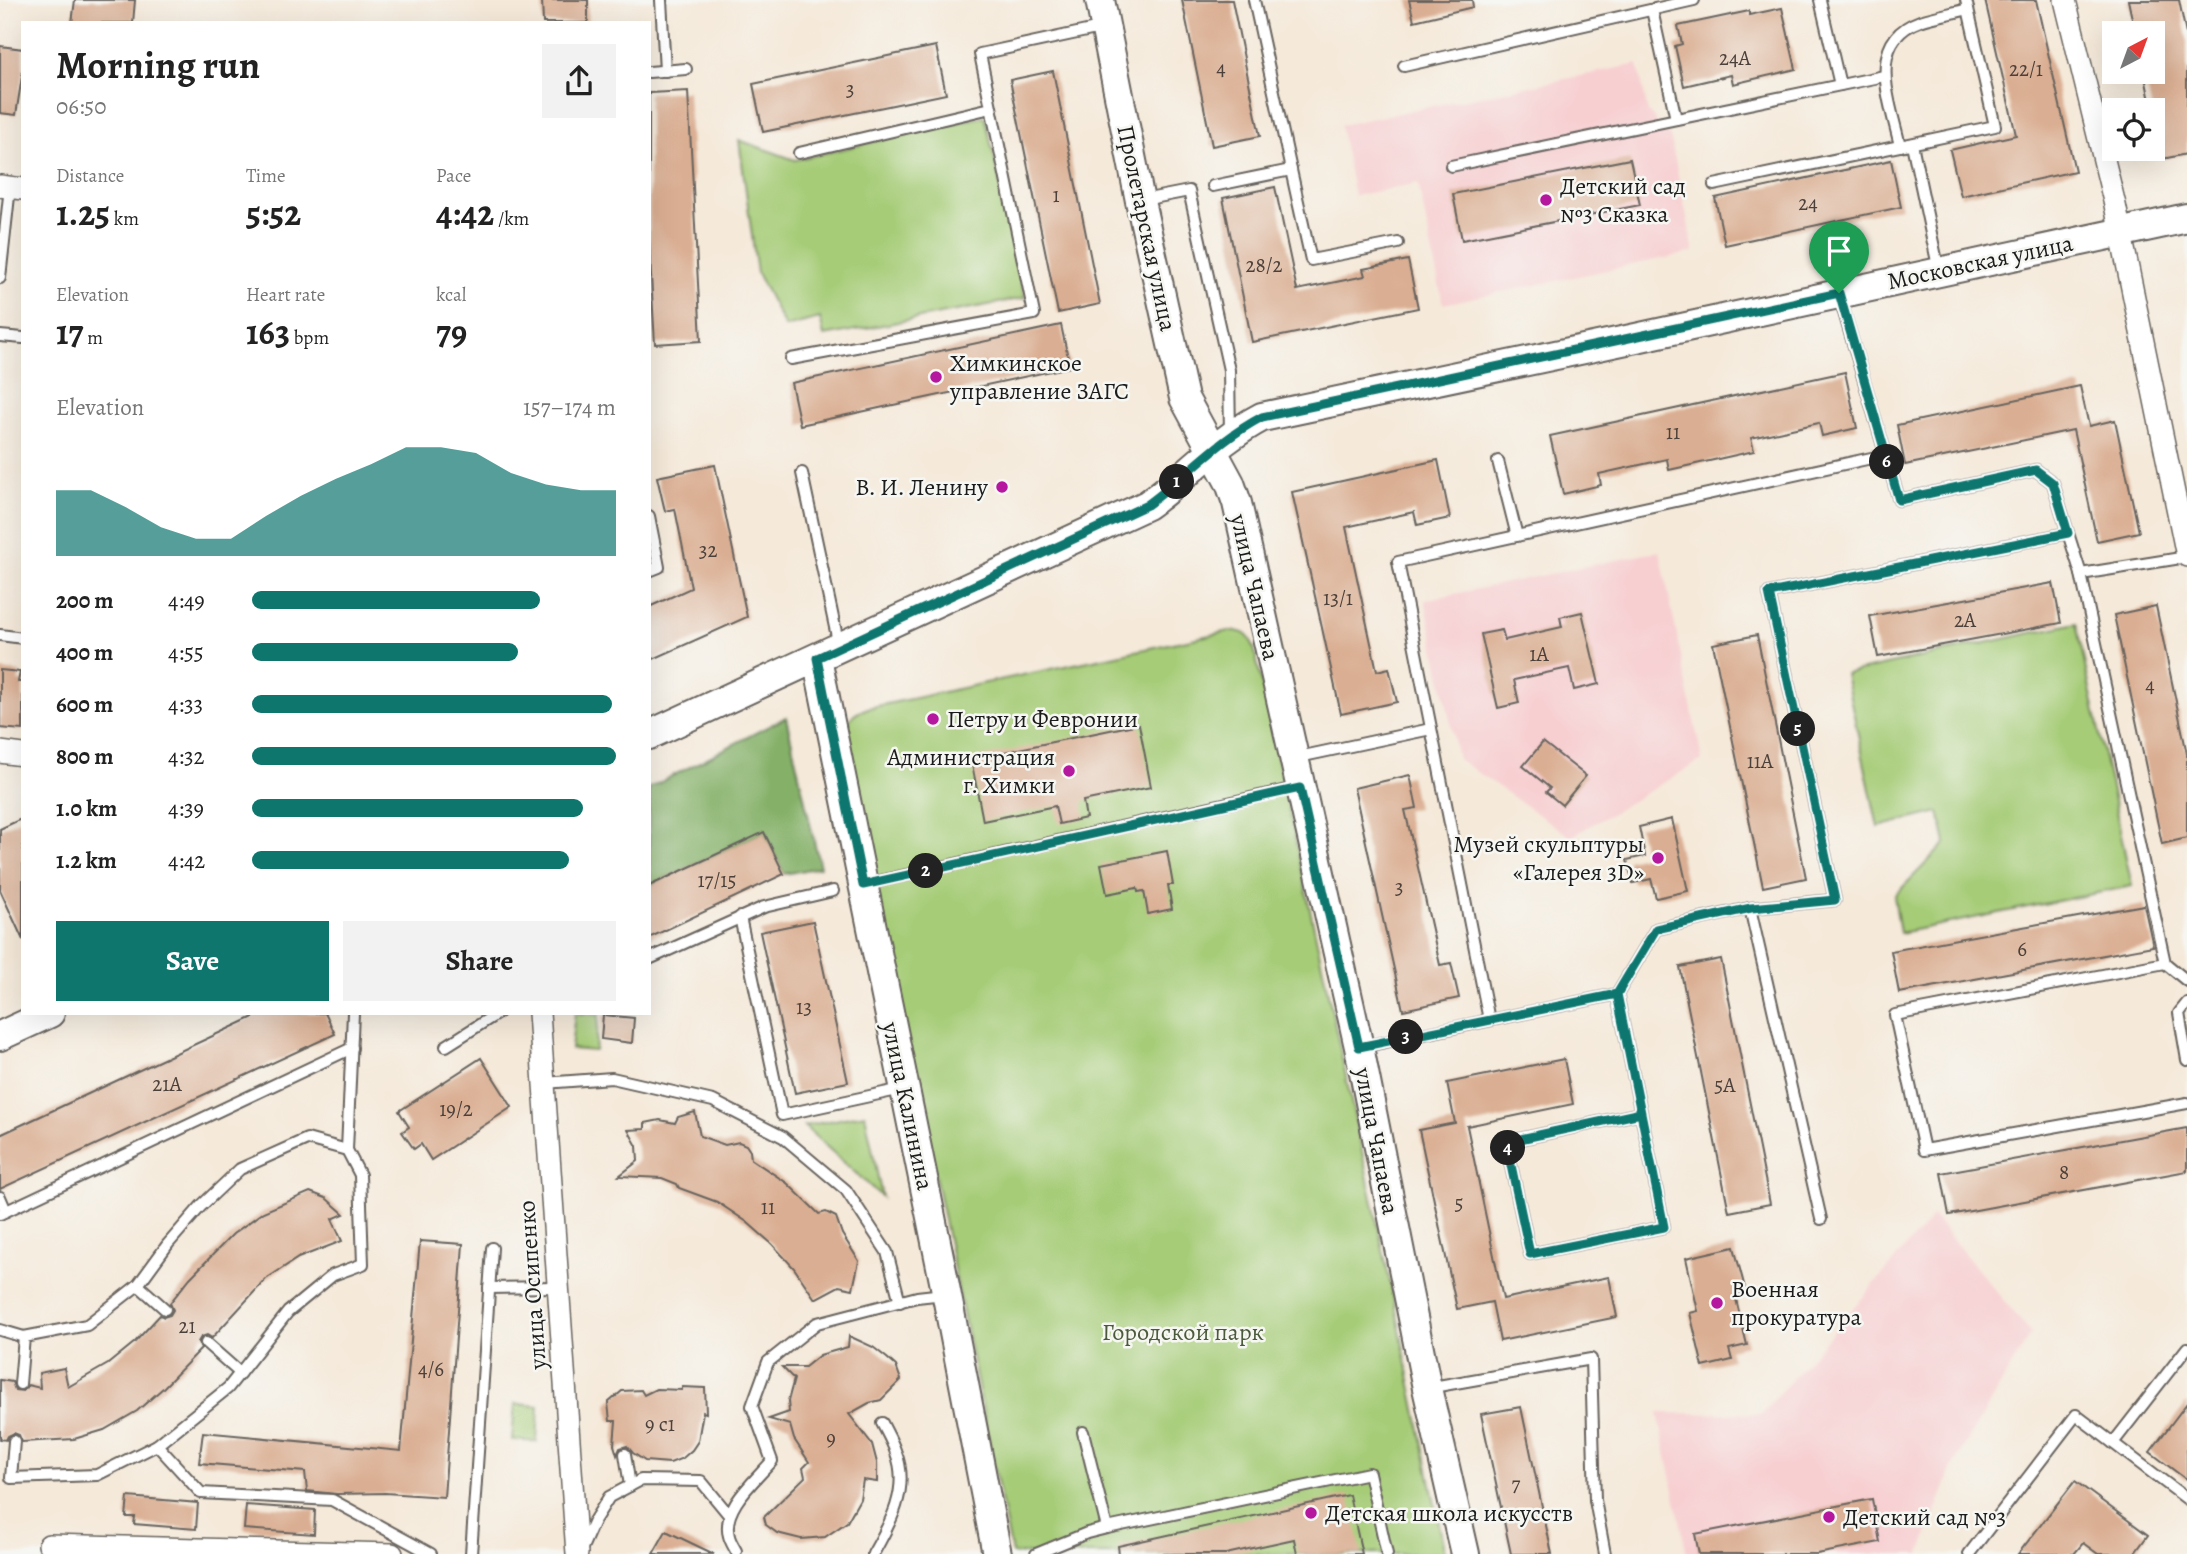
<!DOCTYPE html>
<html lang="en">
<head>
<meta charset="utf-8">
<style>
  :root { --surface:#fff; --page:#f2f2f2; --text:#222; --muted:#767676; --accent:#0f766e }
  body { margin:0; font-family:Alegreya,serif; background:var(--page); color:var(--text); height:100vh; display:flex; flex-direction:column; font-size:26px; white-space:nowrap }
  * { box-sizing:border-box; margin:0 }
  p { font-size:23px; color:var(--muted) }
  .icon { flex:none; width:38px; height:38px; fill:none; stroke:currentColor; stroke-width:2; stroke-linecap:round; stroke-linejoin:round }
  .map { position:relative; flex:1; overflow:hidden }
  .details { position:absolute; left:21px; top:21px; width:630px; height:994px; display:flex; flex-direction:column; background:var(--surface); border-radius:0px; box-shadow:0 7px 28px #0002 }
  .details>* { flex:none }
  .needle { width:46px; rotate:41deg }
  .controls { position:absolute; left:2102px; top:21px; display:grid; gap:14px }
  .controls a { display:grid; place-items:center; width:63px; height:63px; border-radius:0px; background:var(--surface); box-shadow:0 7px 28px #0002; font-size:35px }
  .pin { position:absolute; display:grid; place-items:center; width:60px; height:60px; color:#fff; margin:-72px -30px; border-radius:50% 50% 50% 0; rotate:-45deg; box-shadow:0 0 7px #0007 }
  .pin .icon { rotate:45deg }
  .km { position:absolute; width:35px; height:35px; margin:-18px; border-radius:50%; background:#222; color:#fff; font-size:19px; line-height:35px; text-align:center }
  .round { display:grid; place-items:center; flex:none; width:74px; height:74px; border-radius:0px; background:var(--page) }
  .overview { display:flex; align-items:center; justify-content:space-between; height:119px; padding:0 35px }
  h1 { font-size:38px; font-weight:600; line-height:52px }
  .stats { display:grid; grid-template-columns:repeat(3,1fr); gap:10px; height:119px; padding:7px 35px }
  .stats div { display:grid; align-content:center }
  .stats b { font-size:35px; font-weight:600 }
  .stats small { font-size:19px; font-weight:400 }
  .stats p { font-size:19px }
  .chart { height:196px; padding:14px 35px }
  .chart p { display:flex; justify-content:space-between }
  .chart svg { width:100%; height:126px; margin-top:7px; fill:var(--accent); opacity:.7 }
  .cta { display:flex; gap:14px; margin-top:auto; padding:14px 35px }
  .cta a { flex:1; height:80px; border-radius:0px; background:var(--accent); color:#fff; font-size:28px; font-weight:600; line-height:80px; text-align:center }
  .cta a+a { background:var(--page); color:var(--text) }
  ul { padding:0 35px; list-style:none; font-size:23px }
  li { display:grid; grid-template-columns:112px 84px 1fr; align-items:center; height:52px }
  li i { height:18px; border-radius:9px; background:var(--accent) }
  .map>svg:first-child { display:block }
  .built { fill:#f7cfd1 }
  .green { fill:#a6cc77; stroke:#61744a; stroke-width:2 }
  .forest { fill:#84b068; stroke:#506642; stroke-width:2 }
  .building { fill:#daae92 }
  .lines { fill:none; stroke-linecap:round; stroke-linejoin:round }
  .lane-casing { stroke:#68645e; stroke-width:14 }
  .street-casing { stroke:#68645e; stroke-width:24 }
  .secondary-casing { stroke:#68645e; stroke-width:32 }
  .lane { stroke:#fff; stroke-width:10 }
  .street { stroke:#fff; stroke-width:21 }
  .secondary { stroke:#fff; stroke-width:28 }
  .route-casing { stroke:#fff; stroke-width:14 }
  .route { stroke:#0f766e; stroke-width:9 }
  .poi-dot { fill:#b5179e; stroke:#f6f6f2; stroke-width:2.5 }
  .labels { text-anchor:middle; dominant-baseline:central; stroke-width:5; stroke-linejoin:round; paint-order:stroke }
  .number-label { font-size:21px; fill:#4c403a }
  .poi-label { font-size:24px; fill:#1c1c1c; stroke:#f6f6f2; text-anchor:start }
  .street-label { font-size:24px; fill:#1c1c1c; stroke:#f6f6f2 }
  .park-label { font-size:24px; fill:#4c5a3c; stroke:#f6f6f2 }
</style>
</head>
<body>
<div class="map">
<svg width="2187" height="1554" viewBox="0 0 2187 1554">
  <rect width="100%" height="100%" fill="#f6f6f2"/>
  <filter id="ink" filterUnits="userSpaceOnUse"><feTurbulence type="fractalNoise" baseFrequency=".0143" numOctaves="2"/><feDisplacementMap in="SourceGraphic" scale="14" xChannelSelector="R" yChannelSelector="G"/><feConvolveMatrix kernelMatrix="1 2 1 2 8 2 1 2 1" color-interpolation-filters="sRGB"/></filter>
  <filter id="wash" filterUnits="userSpaceOnUse"><feTurbulence type="fractalNoise" baseFrequency=".00686" numOctaves="4" result="noise"/><feDisplacementMap in="SourceGraphic" scale="28" xChannelSelector="R" yChannelSelector="G"/><feGaussianBlur stdDeviation="1.57" result="paint"/><feColorMatrix in="noise" values="0 0 0 0 0 0 0 0 0 0 0 0 0 0 0 0 0 1.4 0 .05"/><feComposite in="paint" operator="in"/></filter>
  <g filter="url(#wash)">
    <rect width="100%" height="100%" fill="#f5e9d9"/>
    <!-- built -->
    <g class="built">
      <path d="M1638 64 1648 112 1670 136 1694 252 1443 304 1418 183 1354 196 1340 125Z"/>
      <path d="M1660 551 1702 760 1571 837 1458 759 1425 600Z"/>
      <path d="M1933 1216 2031 1333 1952 1467 1920 1554H1687L1658 1413 1762 1414Z"/>
    </g>
    <!-- green -->
    <g class="green">
      <path d="M985 116 1025 298 824 336 820 318 785 327 757 273 739 140 795 160Z"/>
      <path d="M2076 623 2132 886 1900 933 1894 896 1946 843 1939 812 1878 827 1845 674Z"/>
      <path d="M1229 631C1243 630 1250 635 1254 648L1397 1315 1445 1554H1012L846 738C846 720 851 714 868 708Z"/>
      <path d="M575 1013 599 1015 595 1051 571 1049Z"/>
      <path d="M865 1114 882 1197 804 1126Z"/>
      <path d="M515 1404 539 1406 537 1442 512 1440Z"/>
    </g>
    <!-- forest -->
    <path class="forest" d="M786 717 820 867 784 874 764 832 649 886V788Z"/>
    <g id="blocks">
      <!-- building -->
      <g class="building">
        <path d="M75 0H135L133 23H72Z"/>
        <path d="M542 0H588V23H543Z"/>
        <path d="M1182 0H1232L1260 136 1212 146Z"/>
        <path d="M1409 0H1472L1473 7 1414 21Z"/>
        <path d="M1985 0H2036L2075 171 1961 196 1950 150 2016 135Z"/>
        <path d="M2128 0H2179L2187 39V154L2162 159 2144 72H2152V33H2135Z"/>
        <path d="M1782 8 1796 69 1733 84 1731 75 1684 86 1675 46 1682 44 1678 26 1749 11V15Z"/>
        <path d="M0 46 23 49V70L16 115 0 113Z"/>
        <path d="M936 46 946 94 763 132 753 84Z"/>
        <path d="M1053 71 1100 304 1058 313 1010 80Z"/>
        <path d="M688 91 701 341 655 344 649 241V93Z"/>
        <path d="M1630 159 1640 205 1462 240 1453 194Z"/>
        <path d="M1891 160 1901 207 1725 245 1715 198Z"/>
        <path d="M1275 187 1297 290 1365 276 1363 269 1408 260 1418 308 1252 342 1223 198Z"/>
        <path d="M1061 325 1070 367 800 425 791 383Z"/>
        <path d="M1845 372 1857 428 1822 436 1819 423 1751 438 1754 451 1669 470 1667 459 1599 474 1601 485 1563 494 1550 436Z"/>
        <path d="M2080 386 2089 426 2115 420 2139 532 2097 541 2073 430 1905 465 1897 425Z"/>
        <path d="M1438 460 1450 518 1417 525 1414 512 1346 527 1377 671 1389 668 1397 702 1341 714 1292 492Z"/>
        <path d="M715 465 747 617 649 661V607L691 588 675 509 665 511 657 477Z"/>
        <path d="M2053 583 2061 623 1878 657 1870 616Z"/>
        <path d="M2156 606 2187 754V838L2162 844 2114 615Z"/>
        <path d="M1582 612 1599 684 1574 690 1569 668 1514 680 1519 703 1498 708 1481 634 1502 630 1505 640 1562 627 1560 617Z"/>
        <path d="M1757 635 1806 878 1763 887 1713 644Z"/>
        <path d="M0 670 20 672 18 682H23V730L0 728Z"/>
        <path d="M1139 724 1151 787 1083 801 1086 818 1059 824 1055 806 983 821 971 759Z"/>
        <path d="M1543 742 1586 776 1562 805 1546 792 1550 788 1523 766Z"/>
        <path d="M1410 775 1417 808 1405 810 1440 965 1451 963 1459 998 1403 1010 1354 788Z"/>
        <path d="M23 818V940L0 890V829Z"/>
        <path d="M1672 819 1688 891 1656 898 1651 879 1633 883 1627 860 1645 856 1639 827Z"/>
        <path d="M764 832 784 874 649 938V886Z"/>
        <path d="M1167 851 1173 885H1168L1172 909 1148 914 1144 891 1138 892 1137 888 1107 894 1101 864Z"/>
        <path d="M2144 905 2153 946 1899 993 1891 951Z"/>
        <path d="M813 921 848 1082 795 1093 760 932Z"/>
        <path d="M1721 959 1770 1204 1729 1212 1680 967Z"/>
        <path d="M262 1013H325L335 1034 0 1189V1135Z"/>
        <path d="M603 1015 634 1018 632 1043 601 1039Z"/>
        <path d="M481 1058 512 1107 431 1160 421 1144 414 1149 402 1132 409 1127 399 1111Z"/>
        <path d="M1564 1059 1573 1104 1467 1126 1503 1299 1609 1277 1617 1317 1500 1341 1492 1302 1457 1309 1419 1130 1455 1123 1447 1083Z"/>
        <path d="M695 1112 700 1136 725 1145 739 1142 746 1145 750 1151 751 1159 787 1183 819 1214 826 1212 836 1217 842 1234 859 1261 853 1289 839 1286 815 1299 794 1268 772 1244 747 1222 717 1202 679 1188 677 1184 662 1178 619 1176 638 1161 637 1146 628 1130 645 1129V1123L660 1120 675 1123 678 1117Z"/>
        <path d="M2187 1128V1171L1949 1215 1941 1173Z"/>
        <path d="M310 1192 326 1198 344 1214 332 1219 342 1241 298 1258 266 1279 212 1338 207 1335 201 1337 198 1342 201 1349 163 1388 137 1411 104 1430 74 1439 22 1442 19 1435 14 1433 8 1436 6 1440 0 1439V1380L12 1382 15 1390 23 1391 28 1385 40 1388 39 1373 64 1368 68 1387 108 1364 135 1342 160 1315 164 1317 170 1315 173 1310 170 1303 190 1278 233 1234 263 1212Z"/>
        <path d="M420 1241 463 1244 444 1497 385 1493 337 1494 307 1491 305 1472 199 1463 203 1432 401 1451Z"/>
        <path d="M1734 1247 1746 1292 1735 1295 1747 1345 1729 1349 1732 1360 1703 1367 1690 1313 1698 1311 1686 1258Z"/>
        <path d="M849 1336 873 1347 887 1358 896 1366 901 1380 881 1400 869 1403 849 1414 872 1444 877 1463V1482L863 1480 860 1499 847 1522 825 1537 801 1539 777 1533 766 1525 764 1517 805 1477 803 1468 809 1462 794 1439 790 1425 769 1419 789 1412 788 1401 794 1379 782 1367H805L820 1355 848 1347Z"/>
        <path d="M682 1387 705 1388 706 1413 703 1412 698 1441 692 1450 683 1458 670 1463 645 1461 633 1453 627 1446 620 1448 617 1455 614 1445 616 1421H610L608 1403 622 1391 641 1390 644 1395 656 1389 682 1390Z"/>
        <path d="M2187 1403V1480L2150 1452Z"/>
        <path d="M1521 1407 1552 1554H1511L1481 1414Z"/>
        <path d="M2075 1481 2148 1535 2134 1554H2098L2083 1543 2074 1554H2018Z"/>
        <path d="M1349 1495 1362 1554H1297L1294 1539 1226 1554H1119L1118 1546Z"/>
        <path d="M128 1497 198 1503 196 1529 134 1524 135 1517H126Z"/>
        <path d="M1872 1499 1880 1542 1817 1554H1699L1695 1534Z"/>
        <path d="M246 1505 315 1510 314 1534 244 1529Z"/>
        <path d="M666 1531 714 1554H653Z"/>
      </g>
    </g>
  </g>
  <g filter="url(#ink)">
    <use href="#blocks" fill-opacity="0" stroke="#68645e" stroke-width="2"/>
    <g class="lines">
      <defs>
        <g id="lane">
          <path d="M661 0 665 71"/>
          <path d="M1254 0 1291 170"/>
          <path d="M1820 0 1840 85"/>
          <path d="M1652 10 1676 119"/>
          <path d="M1404 66 1694 0"/>
          <path d="M649 72 686 69"/>
          <path d="M1912 144 1939 271"/>
          <path d="M1900 146C1891 104 1864 41 1920 21 1936 16 1953 13 1968 9"/>
          <path d="M799 153 991 108"/>
          <path d="M1451 166 1884 76"/>
          <path d="M1714 185 1995 126 1966 0"/>
          <path d="M1213 186 1291 170 1311 260 1398 243"/>
          <path d="M1143 200 1189 191 1229 370 1230 435"/>
          <path d="M0 278 10 187"/>
          <path d="M1839 295 1899 500 2036 470 2053 483 2068 533"/>
          <path d="M0 336 23 338"/>
          <path d="M791 359 1034 314 980 54 1105 27"/>
          <path d="M1498 461 1517 536"/>
          <path d="M802 473 839 646"/>
          <path d="M649 516 659 567 649 571"/>
          <path d="M2081 574 2165 963 2187 981"/>
          <path d="M0 635 23 638"/>
          <path d="M1294 758 1431 729"/>
          <path d="M866 884 1300 787"/>
          <path d="M1750 908 1821 1219"/>
          <path d="M740 917 782 1115 902 1089"/>
          <path d="M649 959 764 907 833 891"/>
          <path d="M2165 963 1895 1015 1924 1150 2187 1103"/>
          <path d="M1617 994 1664 1227 1530 1254 1506 1142 1641 1113"/>
          <path d="M2187 1003 2179 1013 2187 1060"/>
          <path d="M1489 1020 1398 562 1885 455"/>
          <path d="M446 1046 498 1013"/>
          <path d="M1361 1047 1617 994 1656 929 1750 908 1835 900 1769 593 2068 533 2081 574 2187 557"/>
          <path d="M544 1083 612 1078 713 1101 783 1137 846 1190 887 1252 900 1302"/>
          <path d="M347 1150 353 1013"/>
          <path d="M0 1197 6 1211"/>
          <path d="M0 1214 352 1048"/>
          <path d="M138 1285 165 1309"/>
          <path d="M489 1288 558 1287"/>
          <path d="M0 1330 24 1337"/>
          <path d="M206 1343 240 1373"/>
          <path d="M1427 1388 1591 1359 1595 1500 1605 1554"/>
          <path d="M1083 1432 1107 1528"/>
          <path d="M14 1441 11 1478 97 1475 157 1445 228 1388 288 1312 333 1275 363 1264 360 1175 347 1150 307 1139 240 1169 201 1206 168 1244 138 1285 87 1325 24 1337 20 1384"/>
          <path d="M2113 1443 2187 1348"/>
          <path d="M157 1445 201 1493 332 1500 431 1554"/>
          <path d="M625 1454 630 1486"/>
          <path d="M582 1548 594 1521 609 1497 641 1480 701 1481 729 1515"/>
          <path d="M736 1551C734 1547 730 1541 729 1536 721 1508 756 1480 772 1461L752 1406 768 1362 817 1323 917 1297 944 1294"/>
          <path d="M471 1554 492 1248"/>
          <path d="M873 1554C890 1524 910 1489 896 1453 893 1443 887 1433 882 1423"/>
          <path d="M1036 1554 1087 1533 1107 1528 1369 1473 1387 1554"/>
          <path d="M1969 1554 2076 1415 2187 1499"/>
        </g>
        <g id="street">
          <path d="M2065 0 2115 205 2187 556"/>
          <path d="M0 186 23 189"/>
          <path d="M0 752 23 755"/>
          <path d="M539 1013 577 1554"/>
          <path d="M49 1545 392 1554"/>
        </g>
        <g id="secondary">
          <path d="M1100 0 1140 201 1184 398 1230 483 1237 503 1359 1047 1427 1388 1465 1554"/>
          <path d="M817 658 944 1281 997 1554"/>
          <path d="M649 735 1147 505C1186 477 1218 440 1262 417L1636 338 2187 218"/>
          <path d="M0 1036 50 1013"/>
        </g>
      </defs>
      <!-- lane casing -->
      <use href="#lane" class="lane-casing"/>
      <!-- street casing -->
      <use href="#street" class="street-casing"/>
      <!-- secondary casing -->
      <use href="#secondary" class="secondary-casing"/>
      <!-- lane -->
      <use href="#lane" class="lane"/>
      <!-- street -->
      <use href="#street" class="street"/>
      <!-- secondary -->
      <use href="#secondary" class="secondary"/>
    </g>
  </g>
  <g class="lines" filter="url(#ink)">
    <defs>
      <path id="route" d="M1839 293 1262 417C1218 440 1186 477 1147 505L817 658 863 885 1300 788 1359 1047 1617 994 1664 1227 1530 1254 1506 1142 1641 1113 1617 994 1656 929 1751 908 1835 900 1769 593 2068 533 2053 483 2036 470 1899 500 1839 293"/>
    </defs>
    <!-- route casing -->
    <use href="#route" class="route-casing"/>
    <!-- route -->
    <use href="#route" class="route"/>
  </g>
  <!-- markers -->
  <g class="poi-dot">
    <circle cx="1546" cy="200" r="7"/>
    <circle cx="936" cy="377" r="7"/>
    <circle cx="1002" cy="487" r="7"/>
    <circle cx="933" cy="719" r="7"/>
    <circle cx="1069" cy="771" r="7"/>
    <circle cx="1658" cy="858" r="7"/>
    <circle cx="1717" cy="1303" r="7"/>
    <circle cx="1311" cy="1513" r="7"/>
    <circle cx="1829" cy="1517" r="7"/>
  </g>
  <g class="labels">
    <!-- number labels -->
    <g class="number-label">
      <text x="1735" y="58">24А</text>
      <text x="1221" y="68">4</text>
      <text x="2026" y="69">22/1</text>
      <text x="850" y="89">3</text>
      <text x="1056" y="195">1</text>
      <text x="1808" y="203">24</text>
      <text x="1264" y="265">28/2</text>
      <text x="1673" y="432">11</text>
      <text x="708" y="550">32</text>
      <text x="1338" y="598">13/1</text>
      <text x="1965" y="620">2А</text>
      <text x="1539" y="654">1А</text>
      <text x="2150" y="685">4</text>
      <text x="1760" y="761">11А</text>
      <text x="717" y="880">17/15</text>
      <text x="1399" y="887">3</text>
      <text x="2022" y="949">6</text>
      <text x="804" y="1007">13</text>
      <text x="167" y="1084">21А</text>
      <text x="1725" y="1085">5А</text>
      <text x="456" y="1109">19/2</text>
      <text x="2064" y="1172">8</text>
      <text x="1459" y="1203">5</text>
      <text x="768" y="1207">11</text>
      <text x="187" y="1326">21</text>
      <text x="431" y="1369">4/6</text>
      <text x="660" y="1424">9 с1</text>
      <text x="831" y="1438">9</text>
      <text x="1516" y="1484">7</text>
    </g>
    <!-- poi labels -->
    <g class="poi-label">
      <text x="1560" y="186">Детский сад<tspan x="1560" dy="28">№3 Сказка</tspan></text>
      <text x="950" y="363">Химкинское<tspan x="950" dy="28">управление ЗАГС</tspan></text>
      <text x="988" y="487" text-anchor="end">В. И. Ленину</text>
      <text x="947" y="719">Петру и Февронии</text>
      <text x="1055" y="757" text-anchor="end">Администрация<tspan x="1055" dy="28">г. Химки</tspan></text>
      <text x="1644" y="844" text-anchor="end">Музей скульптуры<tspan x="1644" dy="28">«Галерея 3D»</tspan></text>
      <text x="1731" y="1289">Военная<tspan x="1731" dy="28">прокуратура</tspan></text>
      <text x="1325" y="1513">Детская школа искусств</text>
      <text x="1843" y="1517">Детский сад №3</text>
    </g>
    <!-- street labels -->
    <g class="street-label">
      <text transform="translate(1147 228) rotate(78)">Пролетарская улица</text>
      <text transform="translate(1980 262) rotate(-12)">Московская улица</text>
      <text transform="translate(1255 587) rotate(77)">улица Чапаева</text>
      <text transform="translate(908 1106) rotate(78)">улица Калинина</text>
      <text transform="translate(1377 1141) rotate(79)">улица Чапаева</text>
      <text transform="translate(532 1285) rotate(-94)">улица Осипенко</text>
    </g>
    <!-- park labels -->
    <g class="park-label">
      <text x="1183" y="1332">Городской парк</text>
    </g>
  </g>
</svg>
<div class="controls">
<a><svg class="needle" viewBox="-14 -14 28 28"><path d="M0-13l5 13h-10z" fill="#e53935"/><path d="M0 13l5-13h-10z" fill="#767676"/></svg></a>
<a><svg class="icon" aria-label="locate" viewBox="0 0 24 24"><circle cx="12" cy="12" r="6"/><path d="M12 2v4M12 18v4M2 12h4M18 12h4"/></svg></a>
</div>
<div class="pin" style="left:1839px;top:293px;background:#1e9e55"><svg class="icon" aria-label="arrive" viewBox="0 0 24 24"><path d="M6 21V4h12l-3 4 3 4H6"/></svg></div>
<b class="km" style="left:1177px;top:482px">1</b>
<b class="km" style="left:926px;top:871px">2</b>
<b class="km" style="left:1406px;top:1037px">3</b>
<b class="km" style="left:1508px;top:1148px">4</b>
<b class="km" style="left:1798px;top:729px">5</b>
<b class="km" style="left:1887px;top:462px">6</b>
<section class="details">
<div class="overview"><div><h1>Morning run</h1><p>06:50</p></div><a class="round"><svg class="icon" aria-label="share" viewBox="0 0 24 24"><path d="M12 15V3M7 8l5-5 5 5M5 13v7h14v-7"/></svg></a></div>
<div class="stats">
<div><p>Distance</p><b>1.25<small> km</small></b></div>
<div><p>Time</p><b>5:52</b></div>
<div><p>Pace</p><b>4:42<small> /km</small></b></div>
</div>
<div class="stats">
<div><p>Elevation</p><b>17<small> m</small></b></div>
<div><p>Heart rate</p><b>163<small> bpm</small></b></div>
<div><p>kcal</p><b>79</b></div>
</div>
<div class="chart"><p><span>Elevation</span>157–174 m</p>
<svg viewBox="0 0 160 44" preserveAspectRatio="none"><path d="M0 44V21L10 21L20 27L30 34L40 38L50 38L60 30L70 23L80 17L90 12L100 6L110 6L120 8L130 15L140 19L150 21L160 21V44z"/></svg>
</div>
<ul>
<li><b>200 m</b>4:49<i style="width:79%"></i></li>
<li><b>400 m</b>4:55<i style="width:73%"></i></li>
<li><b>600 m</b>4:33<i style="width:99%"></i></li>
<li><b>800 m</b>4:32<i style="width:100%"></i></li>
<li><b>1.0 km</b>4:39<i style="width:91%"></i></li>
<li><b>1.2 km</b>4:42<i style="width:87%"></i></li>
</ul>
<div class="cta"><a>Save</a><a>Share</a></div>
</section>
</div>
</body>
</html>
